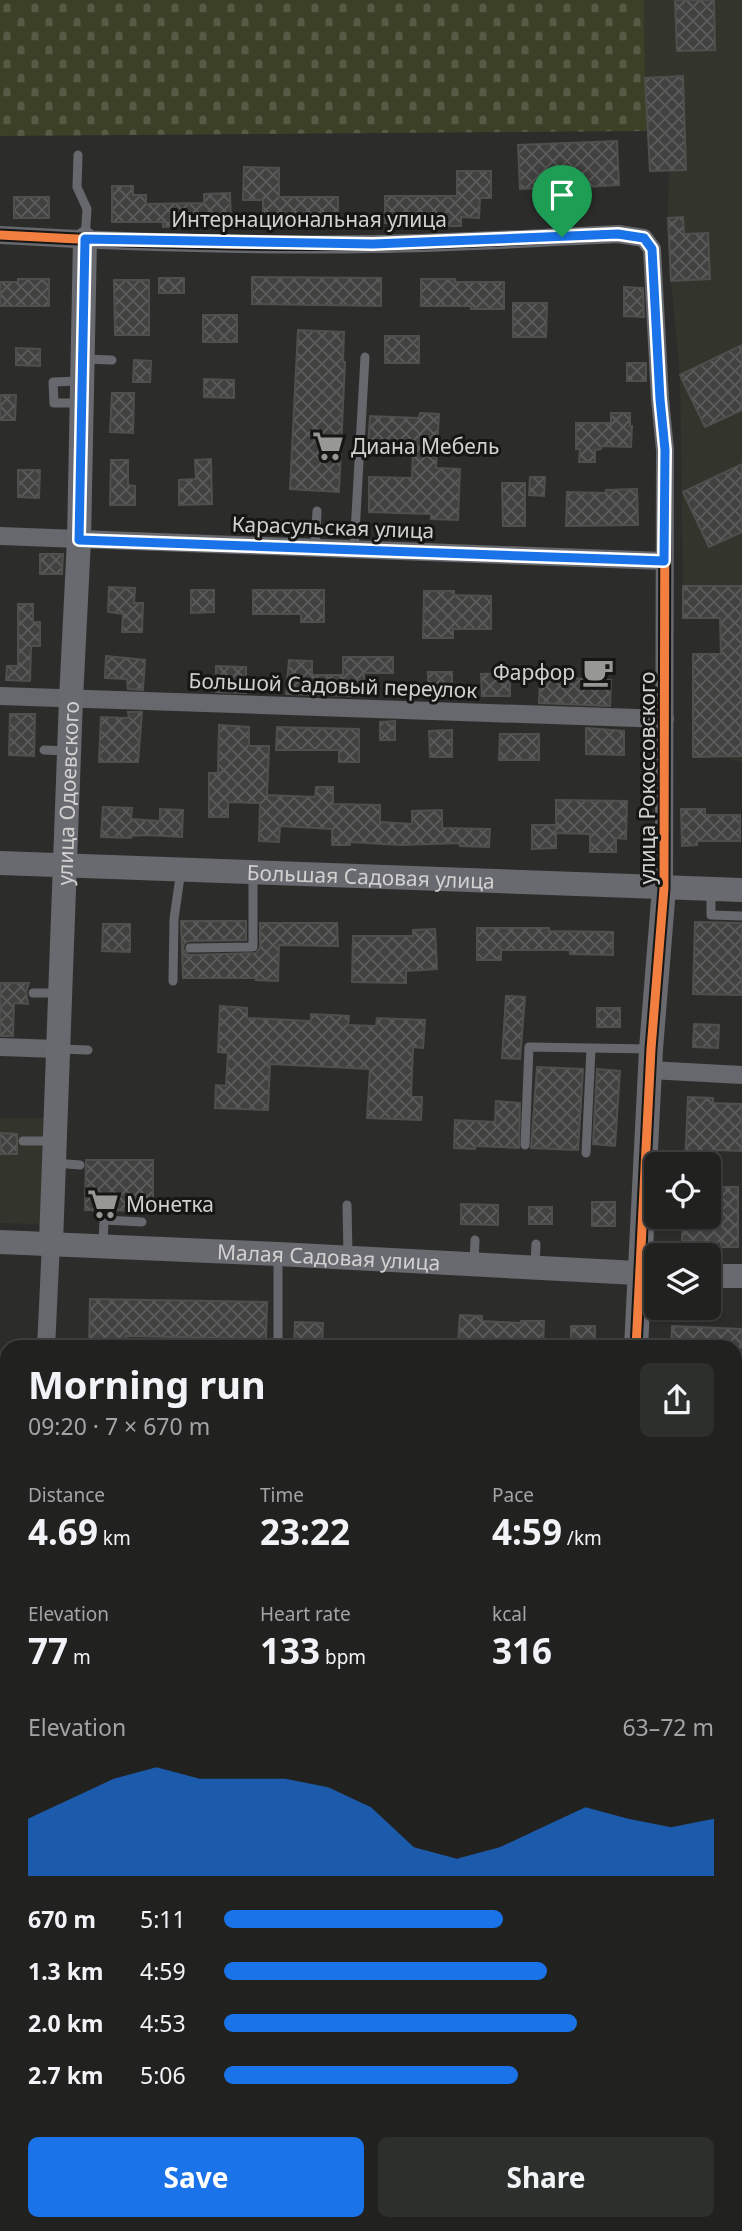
<!DOCTYPE html>
<html lang="en">
<head>
<meta charset="utf-8">
<style>
  :root { --surface:#212220; --page:#2d2f2d; --text:#f1f3f6; --muted:#a2a4a5; --line:#3e3f3e; --accent:#1a73e8 }
  body { margin:0; font-family:"Noto Sans",sans-serif; background:var(--page); color:var(--text); height:100vh; display:flex; flex-direction:column; font-size:26px; white-space:nowrap }
  * { box-sizing:border-box; margin:0 }
  p { font-size:23px; color:var(--muted) }
  .icon { flex:none; width:38px; height:38px; fill:none; stroke:currentColor; stroke-width:2; stroke-linecap:round; stroke-linejoin:round }
  .map { position:relative; flex:1; overflow:hidden }
  .panel { position:absolute; left:0px; top:1340px; width:742px; height:891px; display:flex; flex-direction:column; background:var(--surface); border-radius:21px 21px 0 0; box-shadow:0 2px 5px #0004,0 0 0 2px var(--line) }
  .panel>* { flex:none }
  .fabs { position:absolute; left:644px; top:1152px; display:grid; gap:14px }
  .fabs a { display:grid; place-items:center; width:77px; height:77px; border-radius:10px; background:var(--surface); box-shadow:0 2px 5px #0004,0 0 0 2px var(--line); font-size:35px }
  .pin { position:absolute; display:grid; place-items:center; width:60px; height:60px; color:#fff; margin:-72px -30px; border-radius:50% 50% 50% 0; rotate:-45deg; box-shadow:0 0 7px #0007 }
  .pin .icon { rotate:45deg }
  .round { display:grid; place-items:center; flex:none; width:74px; height:74px; border-radius:10px; background:var(--page) }
  .overview { display:flex; align-items:center; justify-content:space-between; height:119px; padding:0 28px }
  h1 { font-size:38px; font-weight:700; line-height:52px }
  .metrics { display:grid; grid-template-columns:repeat(3,1fr); gap:10px; height:119px; padding:7px 28px }
  .metrics div { display:grid; align-content:center }
  .metrics b { font-size:35px; font-weight:700 }
  .metrics small { font-size:19px; font-weight:400 }
  .metrics p { font-size:19px }
  .chart { height:196px; padding:14px 28px }
  .chart p { display:flex; justify-content:space-between }
  .chart svg { width:100%; height:126px; margin-top:7px; fill:var(--accent); opacity:.7 }
  .cta { display:flex; gap:14px; margin-top:auto; padding:14px 28px }
  .cta a { flex:1; height:80px; border-radius:10px; background:var(--accent); color:#fff; font-size:28px; font-weight:700; line-height:80px; text-align:center }
  .cta a+a { background:var(--page); color:var(--text) }
  ul { padding:0 28px; list-style:none; font-size:23px }
  li { display:grid; grid-template-columns:112px 84px 1fr; align-items:center; height:52px }
  li i { height:18px; border-radius:9px; background:var(--accent) }
  .map>svg:first-child { display:block }
  .built { fill:#33352c }
  .cemetery { fill:url(#cemetery-stones) }
  .building { fill:url(#building-cross-hatch); stroke:#4f504e; stroke-width:2 }
  .lines { fill:none; stroke-linecap:round; stroke-linejoin:round }
  .path { stroke:#66686a; stroke-width:3.5; stroke-dasharray:7 3.5; stroke-linecap:butt }
  .lane { stroke:#67686d; stroke-width:9 }
  .street { stroke:#67686d; stroke-width:18 }
  .secondary { stroke:#686a70; stroke-width:24 }
  .cycleway-casing { stroke:#161614; stroke-width:13 }
  .cycleway { stroke:#f27e40; stroke-width:9 }
  .route-casing { stroke:#fff; stroke-width:14 }
  .route { stroke:#1a73e8; stroke-width:9 }
  .labels { text-anchor:middle; dominant-baseline:central; stroke-width:6; stroke-linejoin:round; paint-order:stroke }
  .street-label { font-size:21px; fill:#d1d1cf; stroke:#161614 }
  .poi-label { font-size:21px; fill:#d1d1cf; stroke:#161614; text-anchor:start }
</style>
</head>
<body>
<div class="map">
<svg width="742" height="2231" viewBox="0 0 742 2231">
  <defs>
    <pattern id="cemetery-stones" width="16" height="16" patternUnits="userSpaceOnUse" patternTransform="scale(1.75)"><rect width="16" height="16" fill="#3c4027"/><path d="M2 7V4a2 2 0 0 1 4 0v3zM10 15v-3a2 2 0 0 1 4 0v3z" fill="#575b45"/></pattern>
    <pattern id="building-cross-hatch" width="8" height="8" patternUnits="userSpaceOnUse" patternTransform="scale(1.75)"><rect width="8" height="8" fill="#414240"/><path d="M0 0l8 8M0 8l8-8" fill="none" stroke="#5b5c5b"/></pattern>
  </defs>
  <rect width="100%" height="100%" fill="#2c2d2b"/>
  <!-- built -->
  <g class="built">
    <path d="M644 0H742V762L722 756 693 757V654L721 653 720 586H683L680 375 671 281 668 218 669 171H650L645 78Z"/>
    <path d="M0 1118H48L42 1224 0 1223Z"/>
  </g>
  <!-- cemetery -->
  <path class="cemetery" d="M0 0H644L645 78 649 131 0 136Z"/>
  <!-- building -->
  <g class="building">
    <path d="M675 0H714L715 50 677 51Z"/>
    <path d="M683 76 686 170 650 171 645 78Z"/>
    <path d="M617 141 619 185 581 187V198L563 199 562 187 520 189 518 145Z"/>
    <path d="M244 167 279 168V197H338V225H304V218H263V200H243Z"/>
    <path d="M457 171H491V198H480L479 218 461 217V226H444V223H385V196H457Z"/>
    <path d="M112 186H133V195H146V204L204 203V194L230 193 231 220 180 221V226L163 227V222H112Z"/>
    <rect x="14" y="197" width="35" height="21"/>
    <path d="M683 217 684 234 708 233 710 279 671 281 668 218Z"/>
    <path d="M252 277 381 278V306L252 304Z"/>
    <rect x="159" y="278" width="25" height="15"/>
    <path d="M18 279H49V306H0V282H18Z"/>
    <path d="M421 279H455V282H504V309H471V306H421Z"/>
    <path d="M114 280H149V335H115Z"/>
    <path d="M624 287 643 288 644 317 624 316Z"/>
    <path d="M513 303H547L546 337H513Z"/>
    <rect x="203" y="315" width="34" height="27"/>
    <path d="M298 330 344 332 343 362H345L339 492 290 489Z"/>
    <rect x="385" y="336" width="34" height="27"/>
    <path d="M742 345V410L705 427 680 375Z"/>
    <path d="M16 348 40 349V366L16 365Z"/>
    <path d="M134 360 151 361 150 382H133Z"/>
    <rect x="627" y="363" width="19" height="18"/>
    <path d="M204 379 234 380V398L204 397Z"/>
    <path d="M112 393H134L133 433 110 432Z"/>
    <path d="M0 395H16L15 420H0Z"/>
    <path d="M420 413 439 414 436 468 460 469 458 520 431 519V514L369 512V477L412 478 413 451 368 448 370 416 419 418Z"/>
    <path d="M611 413H630V426H632L631 447 601 446V449L595 450V462H579L580 449H576V423H611Z"/>
    <path d="M211 459 212 504 179 505V480L196 479 195 460Z"/>
    <path d="M111 460H128V485L135 486V505H110Z"/>
    <path d="M742 464V532L709 547 683 492Z"/>
    <path d="M18 470H40L39 498 18 497Z"/>
    <path d="M530 477H545L544 496 529 495Z"/>
    <path d="M502 483H525V526H503Z"/>
    <path d="M637 489 638 525 566 526 567 492 606 493V490Z"/>
    <path d="M40 554H63L62 574H40Z"/>
    <path d="M683 586H742V756L693 757V654H721L720 618H683Z"/>
    <path d="M109 587 135 588 134 603H143L142 632H122L123 614 108 612Z"/>
    <path d="M191 590H214V612L191 613Z"/>
    <path d="M253 590H324V622H301V614H253Z"/>
    <path d="M424 591H454V595L491 596V629H453V638H423Z"/>
    <path d="M18 604H33V622H40V646H31L30 681 6 680 7 666H18Z"/>
    <path d="M106 656 145 660 143 690 128 689 127 679 105 678Z"/>
    <path d="M343 657H393V673H364V680L351 681V696L286 694 289 660 312 661V675H343Z"/>
    <path d="M216 666 246 667V693L216 692Z"/>
    <rect x="428" y="672" width="24" height="23"/>
    <path d="M510 673V696H482L481 674Z"/>
    <path d="M540 677 611 680 610 706 539 703Z"/>
    <path d="M128 712H142L138 762H99L101 717 129 718Z"/>
    <path d="M10 714H35L34 756 9 755Z"/>
    <path d="M395 721V740H380V722Z"/>
    <path d="M219 725 249 727V746H269L267 795 315 797 316 787H333V804L380 805V822L412 824V811L442 810V828L490 829 489 847 460 846V843L401 845 350 842V845H332V829L280 826 279 842 259 841 260 803 228 802V817H209V773H218Z"/>
    <path d="M277 727 359 729V762H339V750H276Z"/>
    <path d="M586 728 624 731V755L586 754Z"/>
    <path d="M452 730V757H430L429 731Z"/>
    <path d="M500 734H539V760H499Z"/>
    <path d="M556 800 627 801 626 839 616 838V852H590V834L556 833Z"/>
    <path d="M103 807 132 808 131 819 160 821V809L183 810 182 837 146 835 131 836V838L101 837Z"/>
    <path d="M681 809H705V815H740V841H697V845L682 846Z"/>
    <path d="M532 825H556V848L532 849Z"/>
    <path d="M181 921H246V940L189 941 184 944 183 949 189 955 256 953 260 948V923H337L338 946 279 945 278 981 256 980 257 978H183Z"/>
    <path d="M695 922 742 923V995L693 994Z"/>
    <path d="M103 924H130V952L102 951Z"/>
    <path d="M477 928H549V931L613 932V955L570 954V950H501V960H477Z"/>
    <path d="M435 929 437 969 406 971V983L352 982 353 936H413V930Z"/>
    <path d="M0 983H29L26 992 28 1004 14 1003 13 1036H0Z"/>
    <path d="M506 996 525 997 520 1059 502 1058Z"/>
    <path d="M220 1006 247 1008V1018L311 1021V1014L349 1016 348 1025 376 1026 377 1018 425 1020 423 1048 413 1047 411 1097H422L421 1120 367 1118 370 1069 270 1064 268 1110 215 1108 216 1085 226 1086 228 1053 218 1052Z"/>
    <rect x="597" y="1008" width="23" height="19"/>
    <path d="M694 1024 719 1025 718 1048 693 1047Z"/>
    <path d="M537 1067 583 1069 578 1150 531 1148Z"/>
    <path d="M597 1069 620 1071 615 1146 593 1144Z"/>
    <path d="M688 1097 713 1098V1103L742 1104V1151L716 1150 715 1164H685Z"/>
    <path d="M496 1101 520 1103 519 1148 475 1146V1149L454 1148 455 1120 495 1122Z"/>
    <path d="M0 1133 17 1134V1154H0Z"/>
    <path d="M86 1160H153V1211L85 1210Z"/>
    <path d="M709 1187H738V1247H721V1242L682 1241 683 1216H709Z"/>
    <rect x="592" y="1202" width="23" height="24"/>
    <path d="M461 1204 498 1205V1225L461 1224Z"/>
    <rect x="529" y="1207" width="23" height="17"/>
    <path d="M90 1299 267 1302 266 1339 126 1336V1348H89Z"/>
    <path d="M460 1315 482 1316V1321L521 1323V1321H544L543 1348H492V1345L458 1343Z"/>
    <path d="M295 1322 323 1323 322 1348H294Z"/>
    <rect x="571" y="1326" width="24" height="22"/>
    <path d="M672 1326 742 1329V1348H671Z"/>
  </g>
  <g class="lines">
    <!-- path -->
    <g class="path">
      <path d="M735 1900H742"/>
      <path d="M735 1981H742"/>
      <path d="M735 2052H742"/>
    </g>
    <!-- lane -->
    <g class="lane">
      <path d="M78 155 77 187 87 209 85 239"/>
      <path d="M84 359 112 360"/>
      <path d="M79 403H54L53 382 80 381"/>
      <path d="M315 549 317 511"/>
      <path d="M354 550 365 357"/>
      <path d="M44 750 67 751"/>
      <path d="M711 891V915L742 916"/>
      <path d="M190 948 253 947V873"/>
      <path d="M173 981 174 919 181 870"/>
      <path d="M33 993H58"/>
      <path d="M59 1049 88 1050"/>
      <path d="M23 1141H52"/>
      <path d="M525 1145 529 1047 649 1049"/>
      <path d="M586 1153 591 1049"/>
      <path d="M55 1163 80 1165"/>
      <path d="M347 1205 348 1256"/>
      <path d="M103 1245 104 1220 142 1222"/>
      <path d="M278 1255V1348"/>
      <path d="M474 1263 475 1240"/>
      <path d="M535 1266 536 1244"/>
      <path d="M0 1364H6"/>
      <path d="M735 1788H739L742 1703"/>
      <path d="M0 1805H7"/>
      <path d="M735 2028H742"/>
      <path d="M735 2118H742"/>
      <path d="M735 2168H742"/>
      <path d="M587 2224V2230L591 2231"/>
    </g>
    <!-- street -->
    <g class="street">
      <path d="M0 235C124 242 249 246 373 244 455 243 537 238 618 234L644 238 652 249 660 399 665 450 664 888"/>
      <path d="M0 536 664 561"/>
      <path d="M0 696 665 719"/>
      <path d="M0 1047 57 1049"/>
      <path d="M650 1070 742 1075"/>
      <path d="M46 1348 51 1243"/>
      <path d="M735 1575H742"/>
      <path d="M12 2231V2224"/>
    </g>
    <!-- secondary -->
    <g class="secondary">
      <path id="s1" d="M0 863 742 890"/>
      <path id="s2" d="M0 1242 278 1254 656 1274"/>
      <path id="s3" d="M51 1243 71 699 79 540 85 239"/>
      <path d="M709 1276H742"/>
      <path d="M636 1348 651 1049 664 888"/>
      <path d="M0 1912H7"/>
      <path d="M735 1943 742 1944"/>
      <path d="M604 2231V2224"/>
    </g>
    <defs>
      <path id="cycleway" d="M0 235C124 242 249 246 373 244 455 243 537 238 618 234L644 238 652 249 660 399 665 450 664 888 651 1049 636 1348"/>
    </defs>
    <!-- cycleway casing -->
    <use href="#cycleway" class="cycleway-casing"/>
    <!-- cycleway -->
    <use href="#cycleway" class="cycleway"/>
  </g>
  <g class="lines">
    <defs>
      <path id="route" d="M618 234 644 238 652 249 660 399 665 450 664 561 79 540 85 239 373 244Z"/>
    </defs>
    <!-- route casing -->
    <use href="#route" class="route-casing"/>
    <!-- route -->
    <use href="#route" class="route"/>
  </g>
  <!-- icons -->
  <defs>
    <symbol id="supermarket-bare" viewBox="-9 -9 18 18"><path d="M-6-5.5h2.5l.6 2H6L4.5 2H-2.5L-4.4-4H-6ZM-1.5 3.2a1.3 1.3 0 1 0 .1 0ZM3 3.2a1.3 1.3 0 1 0 .1 0Z" fill="#979896" stroke="#161614" stroke-width="2.5" paint-order="stroke"/></symbol>
    <symbol id="cafe-bare" viewBox="-9 -9 18 18"><path d="M-5.5-4.5H6V0H3Q3 3.5 0 3.5H-2.5Q-5.5 3.5-5.5 0ZM3-3.2v2h1.7v-2ZM-6 4.5H4V6H-6Z" fill="#979896" stroke="#161614" stroke-width="2.5" paint-order="stroke"/></symbol>
  </defs>
  <g fill-rule="evenodd">
    <use href="#supermarket-bare" x="306" y="424" width="44" height="44"/>
    <use href="#cafe-bare" x="576" y="650" width="44" height="44"/>
    <use href="#supermarket-bare" x="81" y="1182" width="44" height="44"/>
  </g>
  <g class="labels">
    <!-- street labels -->
    <g class="street-label">
      <text x="309" y="219">Интернациональная улица</text>
      <text transform="translate(333 527) rotate(2)">Карасульская улица</text>
      <text transform="translate(333 685) rotate(2)">Большой Садовый переулок</text>
      <text transform="translate(647 778) rotate(-90)">улица Рокоссовского</text>
      <text stroke="none"><textPath href="#s3" startOffset="450">улица Одоевского</textPath></text>
      <text stroke="none"><textPath href="#s1" startOffset="371">Большая Садовая улица</textPath></text>
      <text stroke="none"><textPath href="#s2" startOffset="329">Малая Садовая улица</textPath></text>
    </g>
    <!-- poi labels -->
    <g class="poi-label">
      <text x="351" y="446">Диана Мебель</text>
      <text x="575" y="672" text-anchor="end">Фарфор</text>
      <text x="126" y="1204">Монетка</text>
    </g>
  </g>
</svg>
<div class="fabs">
<a><svg class="icon" aria-label="locate" viewBox="0 0 24 24"><circle cx="12" cy="12" r="6"/><path d="M12 2v4M12 18v4M2 12h4M18 12h4"/></svg></a>
<a><svg class="icon" aria-label="layers" viewBox="0 0 24 24"><path d="M12 4l9 5-9 5-9-5zM3 14l9 5 9-5"/></svg></a>
</div>
<div class="pin" style="left:562px;top:237px;background:#1e9e55"><svg class="icon" aria-label="arrive" viewBox="0 0 24 24"><path d="M6 21V4h12l-3 4 3 4H6"/></svg></div>
<section class="panel">
<div class="overview"><div><h1>Morning run</h1><p>09:20 · 7 × 670 m</p></div><a class="round"><svg class="icon" aria-label="share" viewBox="0 0 24 24"><path d="M12 15V3M7 8l5-5 5 5M5 13v7h14v-7"/></svg></a></div>
<div class="metrics">
<div><p>Distance</p><b>4.69<small> km</small></b></div>
<div><p>Time</p><b>23:22</b></div>
<div><p>Pace</p><b>4:59<small> /km</small></b></div>
</div>
<div class="metrics">
<div><p>Elevation</p><b>77<small> m</small></b></div>
<div><p>Heart rate</p><b>133<small> bpm</small></b></div>
<div><p>kcal</p><b>316</b></div>
</div>
<div class="chart"><p><span>Elevation</span>63–72 m</p>
<svg viewBox="0 0 160 44" preserveAspectRatio="none"><path d="M0 44V24L10 17L20 10L30 6L40 10L50 10L60 10L70 13L80 20L90 34L100 38L110 34L120 27L130 20L140 24L150 27L160 24V44z"/></svg>
</div>
<ul>
<li><b>670 m</b>5:11<i style="width:57%"></i></li>
<li><b>1.3 km</b>4:59<i style="width:66%"></i></li>
<li><b>2.0 km</b>4:53<i style="width:72%"></i></li>
<li><b>2.7 km</b>5:06<i style="width:60%"></i></li>
</ul>
<div class="cta"><a>Save</a><a>Share</a></div>
</section>
</div>
</body>
</html>
